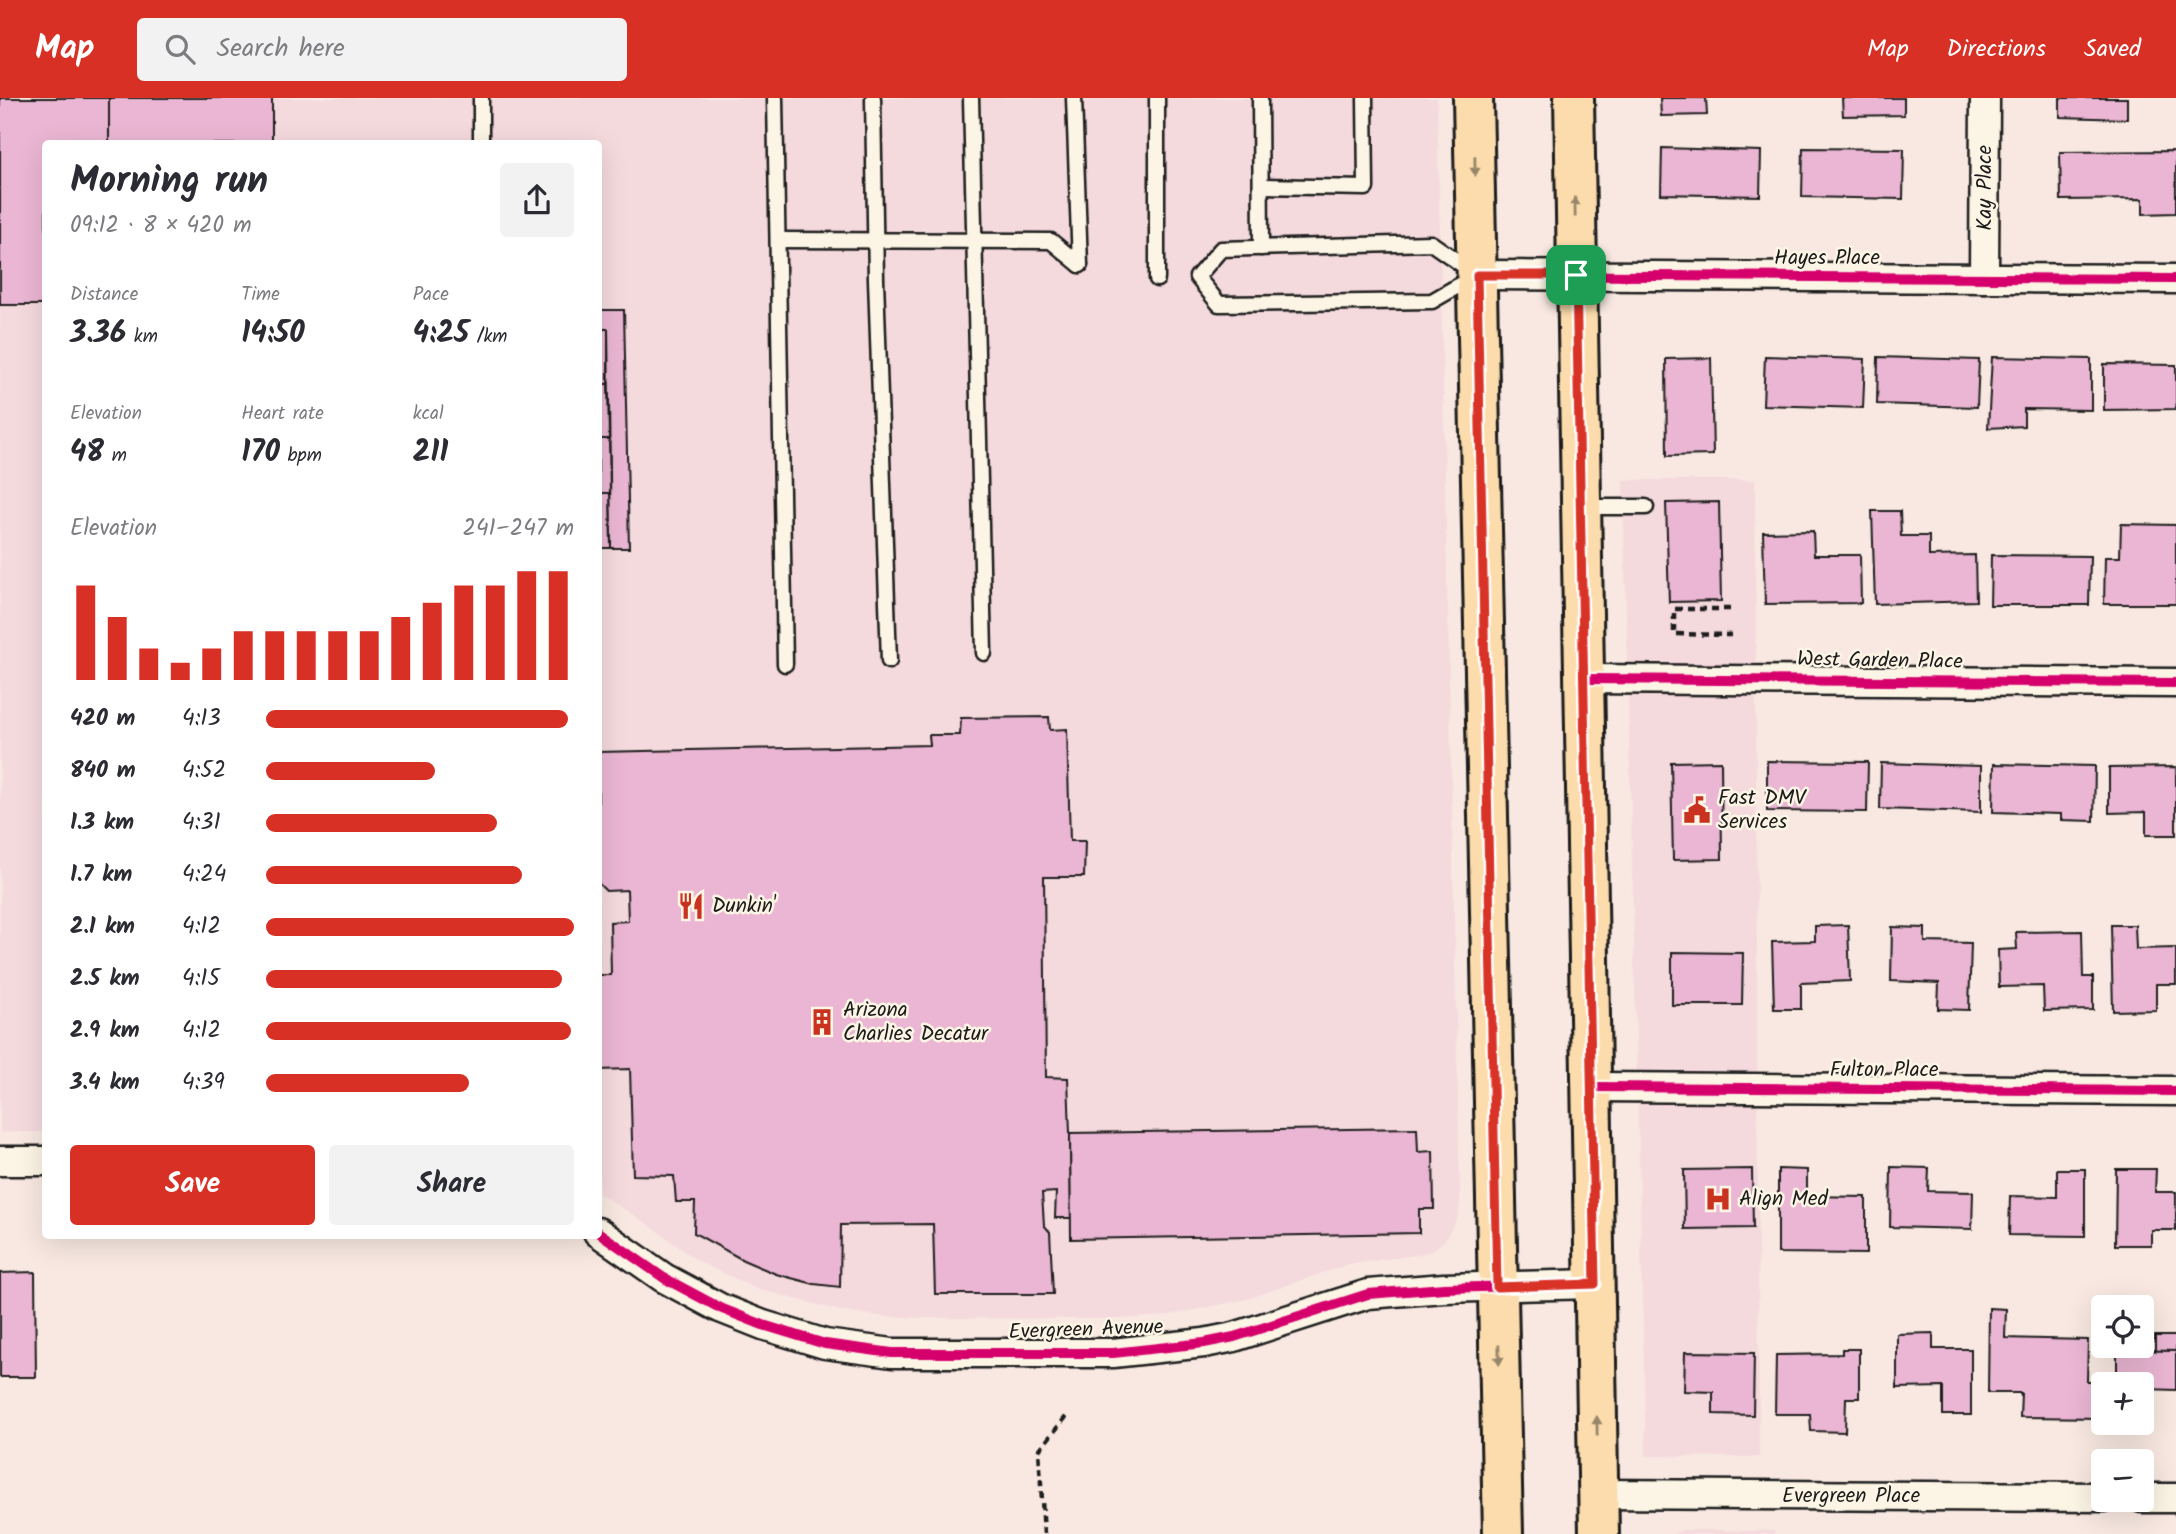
<!DOCTYPE html>
<html lang="en">
<head>
<meta charset="utf-8">
<style>
  :root { --surface:#fff; --page:#f2f2f3; --text:#2b2b33; --muted:#7c7c81; --accent:#d93025 }
  body { margin:0; font-family:Kalam,sans-serif; background:var(--page); color:var(--text); height:100vh; display:flex; flex-direction:column; font-size:26px; white-space:nowrap }
  * { box-sizing:border-box; margin:0 }
  p { font-size:23px; color:var(--muted) }
  .icon { flex:none; width:38px; height:38px; fill:none; stroke:currentColor; stroke-width:2; stroke-linecap:round; stroke-linejoin:round }
  .map { position:relative; flex:1; overflow:hidden }
  .drawer { position:absolute; left:42px; top:42px; width:560px; height:1099px; display:flex; flex-direction:column; background:var(--surface); border-radius:7px; box-shadow:0 7px 28px #0002 }
  .drawer>* { flex:none }
  .buttons { position:absolute; left:2091px; top:1197px; display:grid; gap:14px }
  .buttons a { display:grid; place-items:center; width:63px; height:63px; border-radius:7px; background:var(--surface); box-shadow:0 7px 28px #0002; font-size:35px }
  .pin { position:absolute; display:grid; place-items:center; width:60px; height:60px; color:#fff; margin:-30px; border-radius:14px; box-shadow:0 4px 10px #0006 }
  .round { display:grid; place-items:center; flex:none; width:74px; height:74px; border-radius:7px; background:var(--page) }
  .headline { display:flex; align-items:center; justify-content:space-between; height:119px; padding:0 28px }
  h1 { font-size:38px; font-weight:700; line-height:52px }
  .figures { display:grid; grid-template-columns:repeat(3,1fr); gap:10px; height:119px; padding:7px 28px }
  .figures div { display:grid; align-content:center }
  .figures b { font-size:30px; font-weight:700 }
  .figures small { font-size:19px; font-weight:400 }
  .figures p { font-size:19px }
  .chart { height:196px; padding:14px 28px }
  .chart p { display:flex; justify-content:space-between }
  .chart svg { width:100%; height:126px; margin-top:7px; stroke:var(--accent); stroke-width:6 }
  .action { display:flex; gap:14px; margin-top:auto; padding:14px 28px }
  .action a { flex:1; height:80px; border-radius:7px; background:var(--accent); color:#fff; font-size:28px; font-weight:700; line-height:80px; text-align:center }
  .action a+a { background:var(--page); color:var(--text) }
  ul { padding:0 28px; list-style:none; font-size:23px }
  li { display:grid; grid-template-columns:112px 84px 1fr; align-items:center; height:52px }
  li i { height:18px; border-radius:9px; background:var(--accent) }
  header { display:flex; align-items:center; gap:42px; box-sizing:border-box; height:98px; padding:0 35px; background:var(--accent); color:#fff }
  header strong { font-size:33px }
  nav { display:flex; gap:38px; margin-inline-start:auto; font-size:24px }
  .search { width:490px; height:63px; background:var(--page); display:flex; align-items:center; gap:18px; box-sizing:border-box; padding:0 24px; border-radius:7px; color:var(--muted); font-size:26px }
  .map>svg:first-child { display:block }
  .built { fill:#f4d9dd }
  .building { fill:#eab6d3; stroke:#1c1c1c; stroke-width:2 }
  .lines { fill:none; stroke-linecap:round; stroke-linejoin:round }
  .service-casing { stroke:#1c1c1c; stroke-width:19 }
  .minor-casing { stroke:#1c1c1c; stroke-width:33 }
  .primary-casing { stroke:#1c1c1c; stroke-width:44 }
  .path { stroke:#1c1c1c; stroke-width:4.5; stroke-dasharray:7 5; stroke-linecap:butt }
  .service { stroke:#fcf5e5; stroke-width:14 }
  .minor { stroke:#fcf5e5; stroke-width:28 }
  .primary { stroke:#fcdcac; stroke-width:38 }
  .cycleway-casing { stroke:#fcf5e5; stroke-width:15 }
  .cycleway { stroke:#d6006c; stroke-width:10 }
  .oneway { fill:#97866b }
  .route-casing { stroke:#fff; stroke-width:14 }
  .route { stroke:#d93025; stroke-width:9 }
  .labels { text-anchor:middle; dominant-baseline:central; stroke-width:5; stroke-linejoin:round; paint-order:stroke }
  .street-label { font-size:21px; fill:#1c1c1c; stroke:#fcf5e5 }
  .poi-label { font-size:21px; fill:#1c1c1c; stroke:#fcf5e5; text-anchor:start }
</style>
</head>
<body>
<header>
<strong>Map</strong>
<div class="search"><svg class="icon" aria-label="search" viewBox="0 0 24 24"><circle cx="10" cy="10" r="6"/><path d="M15 15l6 6"/></svg>Search here</div>
<nav><a>Map</a><a>Directions</a><a>Saved</a></nav>
</header>
<div class="map">
<svg width="2176" height="1436" viewBox="0 0 2176 1436">
  <rect width="100%" height="100%" fill="#f8e8e1"/>
  <filter id="ink" filterUnits="userSpaceOnUse"><feTurbulence type="fractalNoise" baseFrequency=".0143" numOctaves="2"/><feDisplacementMap in="SourceGraphic" scale="14" xChannelSelector="R" yChannelSelector="G"/><feConvolveMatrix kernelMatrix="1 2 1 2 8 2 1 2 1" color-interpolation-filters="sRGB"/></filter>
  <g filter="url(#ink)">
    <!-- built -->
    <g class="built">
      <path d="M0 0H1437L1460 1102 1458 1119 1444 1143 1431 1153 1416 1157 1348 1166 1247 1201 1165 1218 1115 1221 924 1220 878 1218 842 1213 757 1191 698 1163 651 1128 599 1095 598 46H46V1034H0Z"/>
      <path d="M1623 382H1755L1759 1359 1646 1358Z"/>
      <path d="M1683 1432 1774 1433V1436H1672Z"/>
    </g>
    <!-- building -->
    <g class="building">
      <path d="M0 0H109V46H46V207H0Z"/>
      <rect x="109" y="0" width="163" height="46"/>
      <path d="M1660 0H1706L1707 17 1661 18Z"/>
      <path d="M1842 0H1904V17L1843 18Z"/>
      <path d="M2060 0H2127V21L2060 19Z"/>
      <path d="M1662 50 1761 53 1760 98 1661 96Z"/>
      <path d="M1803 50 1904 51 1903 101 1802 99Z"/>
      <path d="M2176 53V115L2143 116V101L2061 102 2060 54Z"/>
      <path d="M598 212H624L629 450H611L608 231H598Z"/>
      <rect x="598" y="231" width="10" height="55"/>
      <path d="M1765 258 1865 261 1863 310 1763 307Z"/>
      <path d="M1878 259 1979 262 1977 309 1877 306Z"/>
      <path d="M1992 259 2091 261V312L2024 311V328L1988 330Z"/>
      <path d="M1711 260 1713 357 1667 358 1666 261Z"/>
      <path d="M2104 266 2176 267V311L2104 312Z"/>
      <path d="M598 286H608L609 341H598Z"/>
      <path d="M598 341H609L610 395H598Z"/>
      <path d="M598 395H610L611 450H598Z"/>
      <path d="M1719 404 1721 503 1669 504 1666 405Z"/>
      <path d="M1872 413H1900L1901 438H1929V458L1975 457 1976 503 1875 506Z"/>
      <path d="M2121 426 2176 427V506H2104L2105 459H2120Z"/>
      <path d="M1813 433 1814 457H1860L1861 505 1765 506 1763 434Z"/>
      <path d="M1991 457 2090 458 2089 507H1990Z"/>
      <path d="M1049 619 1050 632 1067 631 1070 743H1085L1084 779H1044L1046 979 1068 980 1070 1035 1071 1120H1055L1056 1094 1042 1095 1044 1127 1050 1134 1053 1196H935L933 1126 841 1127 840 1189 814 1186 776 1176 743 1162 694 1135 695 1104H676L674 1078 633 1077 630 971 598 972V877H611L610 824 628 823 627 792 606 793 598 785V654L930 647 929 637H960L961 620Z"/>
      <path d="M1721 663 1722 761 1673 762 1671 664Z"/>
      <path d="M1767 663 1868 664 1867 714 1767 713Z"/>
      <path d="M1881 665 1981 668V714L1880 711Z"/>
      <path d="M1994 666 2095 668 2094 723 2061 722V716L1993 714Z"/>
      <path d="M2176 669V737H2146V714L2109 715V670Z"/>
      <path d="M1848 827 1850 883 1801 885V911H1774L1772 844 1815 843V828Z"/>
      <path d="M2111 827H2135L2136 851 2176 850V886H2156V912L2113 913Z"/>
      <path d="M1892 829 1925 830V844L1971 845 1969 912 1938 911 1939 885 1891 883Z"/>
      <path d="M2082 833 2083 879H2093V912L2044 913 2043 888 1999 889 1998 852 2017 851 2016 834Z"/>
      <path d="M1672 854 1743 855 1742 907H1672Z"/>
      <path d="M1417 1030 1418 1054 1433 1053 1434 1111H1419V1135L1071 1141 1070 1035Z"/>
      <path d="M1891 1069 1929 1070 1928 1093 1973 1094 1972 1131 1890 1129Z"/>
      <path d="M1752 1071 1753 1130 1685 1131 1684 1072Z"/>
      <path d="M1778 1071 1807 1072V1098L1866 1099V1156L1778 1155Z"/>
      <path d="M2057 1071H2085V1138L2009 1137 2010 1098 2057 1099Z"/>
      <path d="M2116 1071H2156L2155 1094H2176V1132H2151V1147H2115Z"/>
      <path d="M35 1174 36 1279H0V1175Z"/>
      <path d="M1989 1210 2006 1211 2005 1240 2088 1242 2087 1284H2102L2101 1320 2020 1319 2021 1295H1988Z"/>
      <path d="M1933 1235V1251H1971V1317H1943V1289L1897 1290V1236Z"/>
      <rect x="2155" y="1238" width="21" height="15"/>
      <path d="M1842 1251H1859V1300H1846L1845 1334 1811 1333 1810 1316H1775L1776 1257 1842 1256Z"/>
      <path d="M2117 1252 2176 1253V1292L2145 1291V1319H2142V1286H2117Z"/>
      <path d="M1685 1254 1754 1255 1753 1317 1713 1316V1294L1684 1293Z"/>
    </g>
    <g class="lines">
      <defs>
        <g id="service">
          <path d="M481 0V46"/>
          <path d="M775 0 785 566"/>
          <path d="M873 0 876 181 889 563"/>
          <path d="M971 0 984 555"/>
          <path d="M1074 0 1080 167"/>
          <path d="M1157 0V181"/>
          <path d="M1260 0 1261 150"/>
          <path d="M1261 88 1366 90 1365 0"/>
          <path d="M778 142 1051 143 1080 167"/>
          <path d="M1431 145 1477 177 1432 203 1219 206 1197 179 1221 151Z"/>
          <path d="M1581 409H1646"/>
        </g>
        <g id="minor">
          <path d="M1477 177 2176 181"/>
          <path d="M1984 180 1985 0"/>
          <path d="M1584 581 2176 585"/>
          <path d="M1592 989 2176 993"/>
          <path d="M0 1063H46"/>
          <path d="M598 1134 664 1180 720 1210 763 1227 825 1246 892 1255H1113L1204 1245 1234 1239 1368 1196 1444 1190 1595 1186"/>
          <path d="M1598 1396 2104 1399"/>
          <path d="M2142 1400H2176"/>
        </g>
        <g id="primary">
          <path d="M1473 0 1503 1436"/>
          <path d="M1574 0 1599 1436"/>
        </g>
      </defs>
      <!-- service casing -->
      <use href="#service" class="service-casing"/>
      <!-- minor casing -->
      <use href="#minor" class="minor-casing"/>
      <!-- primary casing -->
      <use href="#primary" class="primary-casing"/>
      <!-- path -->
      <g class="path">
        <path d="M1730 511H1674V536L1731 537"/>
        <path d="M1044 1436 1039 1352 1066 1319"/>
      </g>
      <!-- service -->
      <use href="#service" class="service"/>
      <!-- minor -->
      <use href="#minor" class="minor"/>
      <!-- primary -->
      <use href="#primary" class="primary"/>
      <defs>
        <g id="cycleway">
          <path d="M1477 177 2176 181"/>
          <path d="M1584 581 2176 585"/>
          <path d="M1592 989 2176 993"/>
          <path d="M598 1134 664 1180 720 1210 763 1227 825 1246 892 1255H1113L1204 1245 1234 1239 1368 1196 1444 1190 1595 1186"/>
        </g>
      </defs>
      <!-- cycleway casing -->
      <use href="#cycleway" class="cycleway-casing"/>
      <!-- cycleway -->
      <use href="#cycleway" class="cycleway"/>
    </g>
    <!-- one-way arrows -->
    <defs><path id="oneway-solid" d="M-6-.8H1V-3.2L6.5 0L1 3.2V.8H-6Z" transform="scale(1.75)"/></defs>
    <g class="oneway">
      <use href="#oneway-solid" transform="translate(1475 68) rotate(89)"/>
      <use href="#oneway-solid" transform="translate(1575 109) rotate(-91)"/>
      <use href="#oneway-solid" transform="translate(1499 1257) rotate(89)"/>
      <use href="#oneway-solid" transform="translate(1597 1328) rotate(-91)"/>
    </g>
  </g>
  <g class="lines" filter="url(#ink)">
    <defs>
      <path id="route" d="M1477 177H1576L1595 1186 1497 1189Z"/>
    </defs>
    <!-- route casing -->
    <use href="#route" class="route-casing"/>
    <!-- route -->
    <use href="#route" class="route"/>
  </g>
  <!-- icons -->
  <defs>
    <symbol id="civic-bare" viewBox="-9 -9 18 18"><path d="M-.6-6.5H3V-4.5H.6V-3L4-1V1h2V6H-6V1h2V-1L-.6-3ZM-1.2 2.5V6h2.4V2.5Z" fill="#c8321e" stroke="#fcf5e5" stroke-width="2.5" paint-order="stroke"/></symbol>
    <symbol id="restaurant-bare" viewBox="-9 -9 18 18"><path d="M-5-6h1v4h1v-4h1v4h1v-4h1v5L-1.5 .5V6h-2V.5L-5-1ZM5-6V6H3V1.5H1.5Q1.5-4 5-6Z" fill="#c8321e" stroke="#fcf5e5" stroke-width="2.5" paint-order="stroke"/></symbol>
    <symbol id="building-bare" viewBox="-9 -9 18 18"><path d="M-4-6H4V6H1V3H-1V6H-4ZM-2.5-4.3h1.7v1.8h-1.7ZM.8-4.3h1.7v1.8H.8ZM-2.5-1h1.7V.8h-1.7ZM.8-1h1.7V.8H.8Z" fill="#c8321e" stroke="#fcf5e5" stroke-width="2.5" paint-order="stroke"/></symbol>
    <symbol id="hospital-bare" viewBox="-9 -9 18 18"><path d="M-5-5h3v3.5h4V-5h3V5h-3V1.5h-4V5h-3Z" fill="#c8321e" stroke="#fcf5e5" stroke-width="2.5" paint-order="stroke"/></symbol>
  </defs>
  <g fill-rule="evenodd">
    <use href="#civic-bare" x="1678" y="693" width="38" height="38"/>
    <use href="#restaurant-bare" x="672" y="789" width="38" height="38"/>
    <use href="#building-bare" x="803" y="905" width="38" height="38"/>
    <use href="#hospital-bare" x="1699" y="1082" width="38" height="38"/>
  </g>
  <g class="labels">
    <!-- street labels -->
    <g class="street-label">
      <text transform="translate(1985 90) rotate(-90)">Kay Place</text>
      <text x="1827" y="160">Hayes Place</text>
      <text transform="translate(1880 563) rotate(1)">West Garden Place</text>
      <text x="1884" y="972">Fulton Place</text>
      <text transform="translate(1086 1232) rotate(-2)">Evergreen Avenue</text>
      <text x="1851" y="1398">Evergreen Place</text>
    </g>
    <!-- poi labels -->
    <g class="poi-label">
      <text x="1718" y="700">Fast DMV<tspan x="1718" dy="24">Services</tspan></text>
      <text x="712" y="808">Dunkin'</text>
      <text x="843" y="912">Arizona<tspan x="843" dy="24">Charlies Decatur</tspan></text>
      <text x="1739" y="1101">Align Med</text>
    </g>
  </g>
</svg>
<div class="buttons">
<a><svg class="icon" aria-label="locate" viewBox="0 0 24 24"><circle cx="12" cy="12" r="6"/><path d="M12 2v4M12 18v4M2 12h4M18 12h4"/></svg></a>
<a>+</a>
<a>−</a>
</div>
<div class="pin" style="left:1576px;top:177px;background:#1e9e55"><svg class="icon" aria-label="arrive" viewBox="0 0 24 24"><path d="M6 21V4h12l-3 4 3 4H6"/></svg></div>
<section class="drawer">
<div class="headline"><div><h1>Morning run</h1><p>09:12 · 8 × 420 m</p></div><a class="round"><svg class="icon" aria-label="share" viewBox="0 0 24 24"><path d="M12 15V3M7 8l5-5 5 5M5 13v7h14v-7"/></svg></a></div>
<div class="figures">
<div><p>Distance</p><b>3.36<small> km</small></b></div>
<div><p>Time</p><b>14:50</b></div>
<div><p>Pace</p><b>4:25<small> /km</small></b></div>
</div>
<div class="figures">
<div><p>Elevation</p><b>48<small> m</small></b></div>
<div><p>Heart rate</p><b>170<small> bpm</small></b></div>
<div><p>kcal</p><b>211</b></div>
</div>
<div class="chart"><p><span>Elevation</span>241–247 m</p>
<svg viewBox="0 0 160 44" preserveAspectRatio="none"><path d="M5 44V11M15 44V22M25 44V33M35 44V38M45 44V33M55 44V27M65 44V27M75 44V27M85 44V27M95 44V27M105 44V22M115 44V17M125 44V11M135 44V11M145 44V6M155 44V6"/></svg>
</div>
<ul>
<li><b>420 m</b>4:13<i style="width:98%"></i></li>
<li><b>840 m</b>4:52<i style="width:55%"></i></li>
<li><b>1.3 km</b>4:31<i style="width:75%"></i></li>
<li><b>1.7 km</b>4:24<i style="width:83%"></i></li>
<li><b>2.1 km</b>4:12<i style="width:100%"></i></li>
<li><b>2.5 km</b>4:15<i style="width:96%"></i></li>
<li><b>2.9 km</b>4:12<i style="width:99%"></i></li>
<li><b>3.4 km</b>4:39<i style="width:66%"></i></li>
</ul>
<div class="action"><a>Save</a><a>Share</a></div>
</section>
</div>
</body>
</html>
